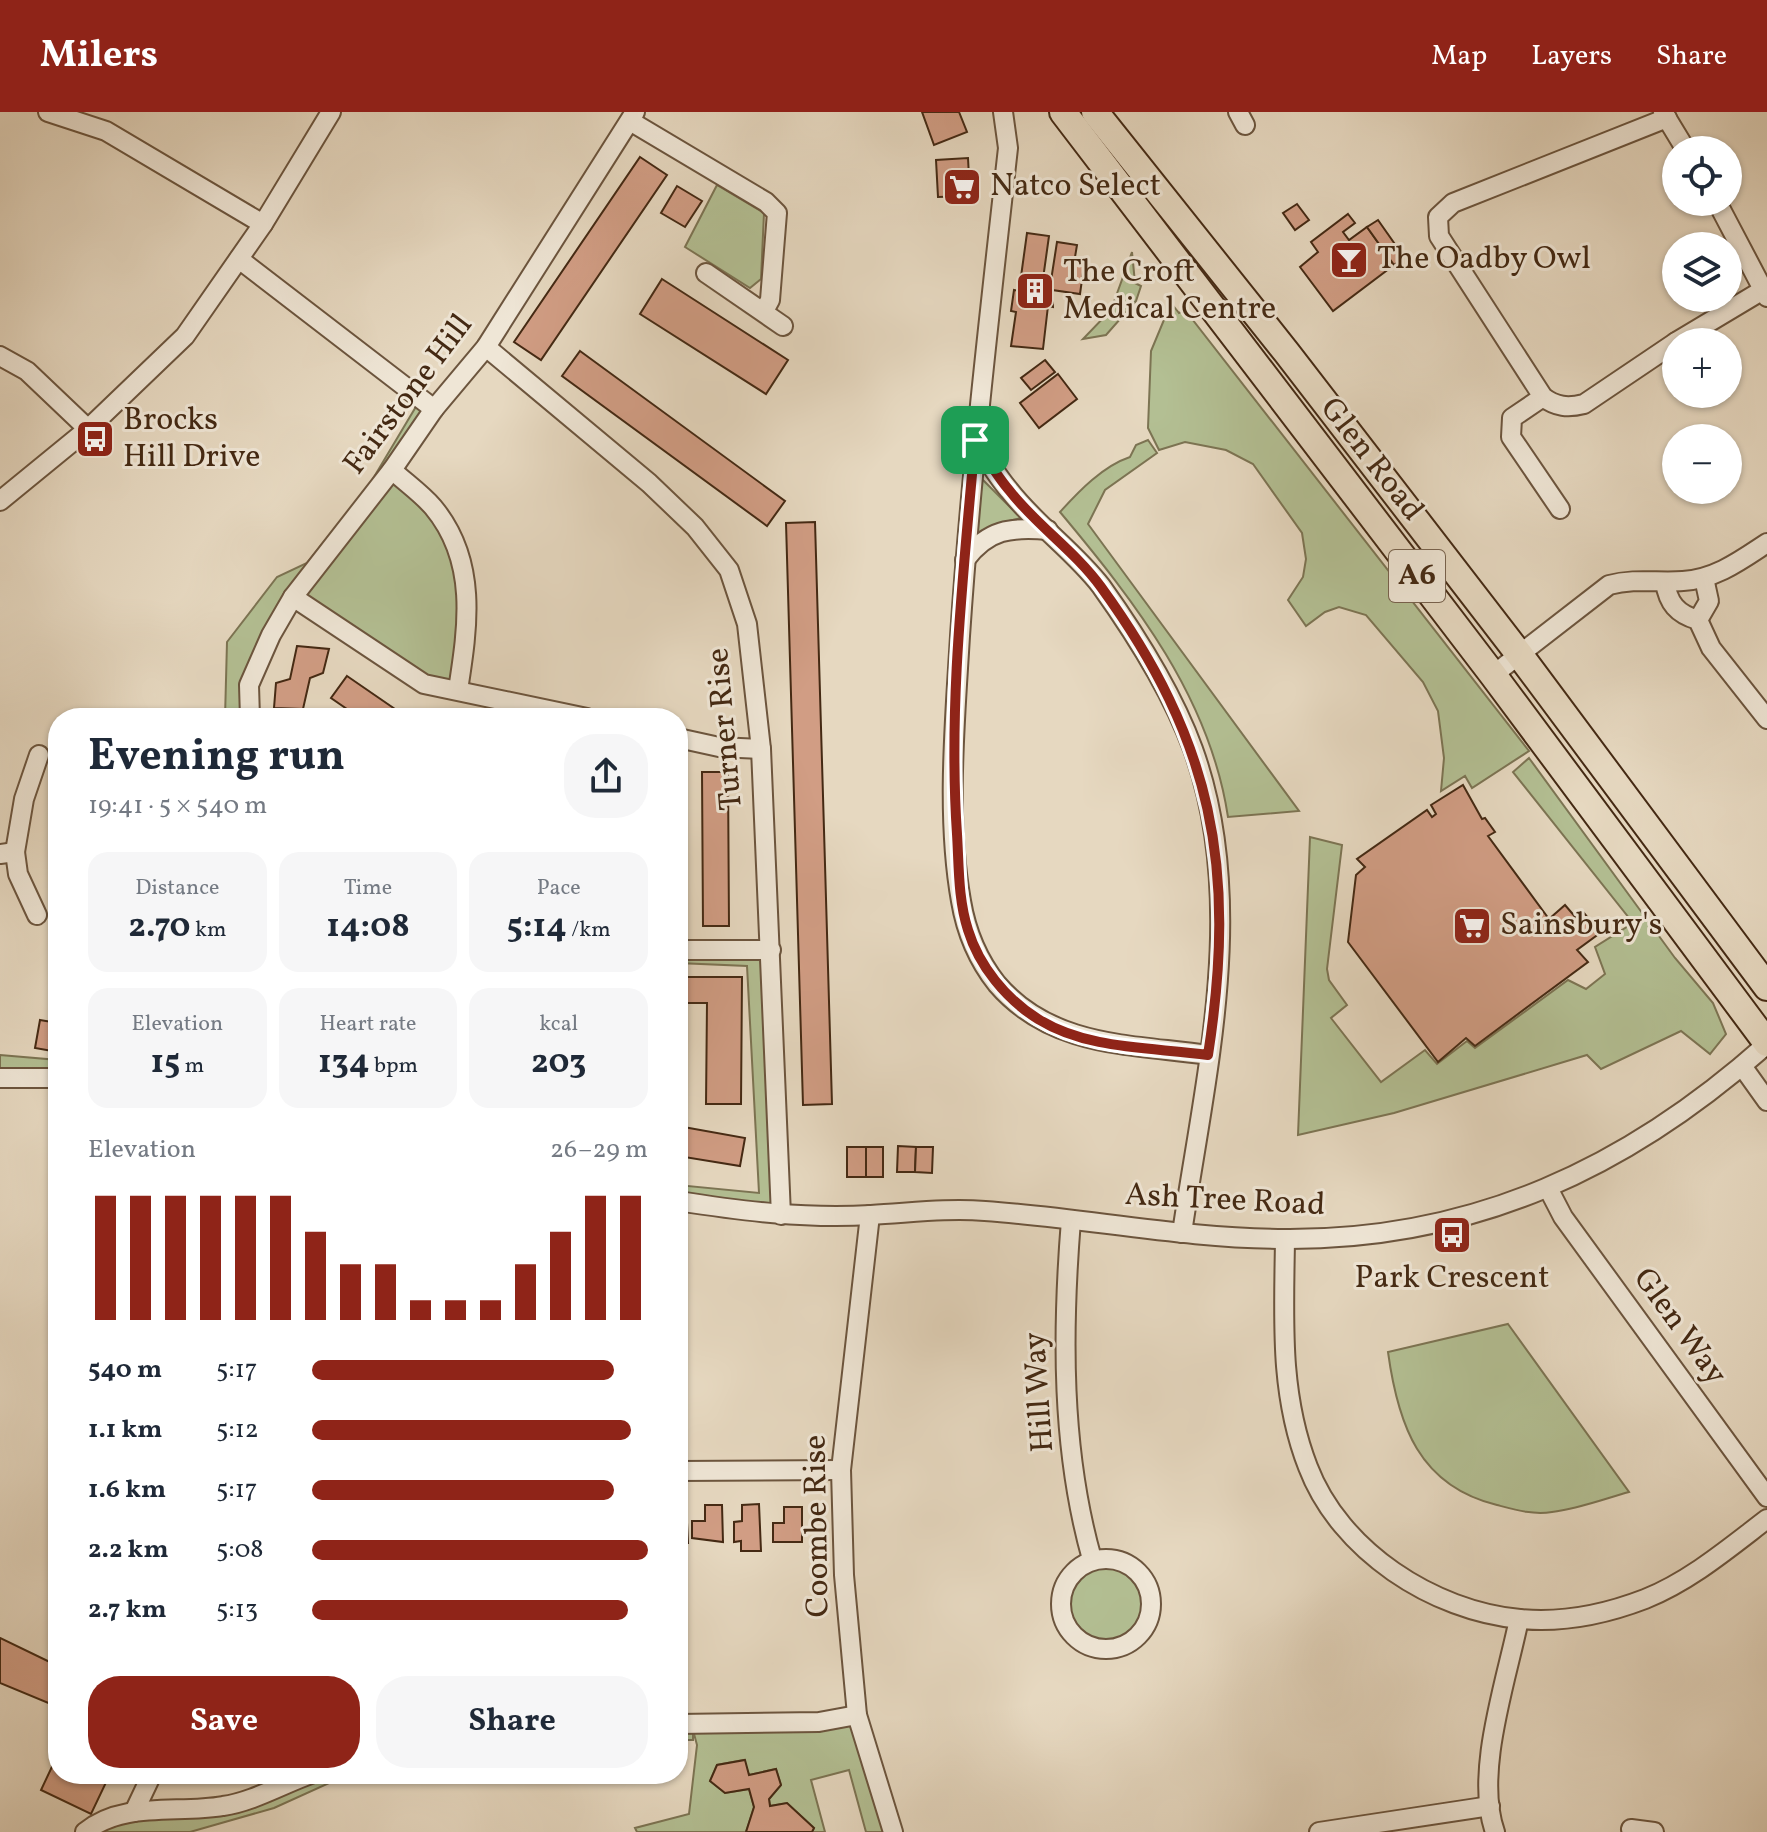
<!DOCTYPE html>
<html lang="en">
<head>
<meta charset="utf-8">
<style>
  :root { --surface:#fff; --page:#f6f6f7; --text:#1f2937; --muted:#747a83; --accent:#8f2418 }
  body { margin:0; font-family:Vollkorn,serif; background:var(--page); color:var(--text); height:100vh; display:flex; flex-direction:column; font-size:30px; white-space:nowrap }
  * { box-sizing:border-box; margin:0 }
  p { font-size:26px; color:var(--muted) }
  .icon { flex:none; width:44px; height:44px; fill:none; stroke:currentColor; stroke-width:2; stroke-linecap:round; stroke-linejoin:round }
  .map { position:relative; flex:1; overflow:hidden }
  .panel { position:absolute; left:48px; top:596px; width:640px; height:1076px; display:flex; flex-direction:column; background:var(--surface); border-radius:32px; box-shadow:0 2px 6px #0004 }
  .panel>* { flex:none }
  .fabs { position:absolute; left:1662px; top:24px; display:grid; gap:16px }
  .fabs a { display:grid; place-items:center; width:80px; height:80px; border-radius:50%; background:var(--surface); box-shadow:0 2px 6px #0004; font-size:40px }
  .pin { position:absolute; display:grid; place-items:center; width:68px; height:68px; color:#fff; margin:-34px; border-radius:16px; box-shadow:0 4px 12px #0006 }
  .round { display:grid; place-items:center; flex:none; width:84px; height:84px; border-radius:32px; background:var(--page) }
  .headline { display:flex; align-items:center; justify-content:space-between; height:136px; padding:0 40px }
  h1 { font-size:44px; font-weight:700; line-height:60px }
  .metrics { display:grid; grid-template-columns:repeat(3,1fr); gap:12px; height:136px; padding:8px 40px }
  .metrics div { display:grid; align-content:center; border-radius:20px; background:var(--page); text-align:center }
  .metrics b { font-size:34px; font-weight:700 }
  .metrics small { font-size:22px; font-weight:400 }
  .metrics p { font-size:22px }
  .chart { height:224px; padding:16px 40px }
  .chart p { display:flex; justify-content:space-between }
  .chart svg { width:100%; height:144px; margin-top:8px; stroke:var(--accent); stroke-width:6 }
  .primary-button { display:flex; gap:16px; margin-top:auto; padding:16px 40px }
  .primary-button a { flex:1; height:92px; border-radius:32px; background:var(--accent); color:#fff; font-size:32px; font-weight:700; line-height:92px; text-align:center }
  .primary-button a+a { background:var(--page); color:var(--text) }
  ul { padding:0 40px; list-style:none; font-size:26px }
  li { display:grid; grid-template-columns:128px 96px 1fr; align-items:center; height:60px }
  li i { height:20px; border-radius:10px; background:var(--accent) }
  header { display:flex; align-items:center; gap:48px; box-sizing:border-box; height:112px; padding:0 40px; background:var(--accent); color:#fff }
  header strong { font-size:38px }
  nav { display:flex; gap:44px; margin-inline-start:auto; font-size:28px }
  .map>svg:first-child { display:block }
  .green { fill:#b3bf93; stroke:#7c7453; stroke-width:2 }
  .building { fill:#d19d84; stroke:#442913; stroke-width:2 }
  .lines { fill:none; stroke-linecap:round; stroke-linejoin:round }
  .minor-casing { stroke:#6c553e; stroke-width:22 }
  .highway-casing { stroke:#442913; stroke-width:30 }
  .minor { stroke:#efe6d6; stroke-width:18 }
  .highway { stroke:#e6d8c0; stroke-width:26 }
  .route-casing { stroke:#fff; stroke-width:16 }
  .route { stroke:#8f2418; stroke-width:10 }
  .labels { text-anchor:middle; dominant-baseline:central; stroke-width:6; stroke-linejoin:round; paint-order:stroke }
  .shield { fill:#efe6d6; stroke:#77624e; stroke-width:2 }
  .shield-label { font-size:30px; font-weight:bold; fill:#442913 }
  .poi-label { font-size:32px; fill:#442913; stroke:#efe6d6; text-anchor:start }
  .street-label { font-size:32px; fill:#442913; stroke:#efe6d6 }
</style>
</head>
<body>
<header>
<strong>Milers</strong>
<nav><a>Map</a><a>Layers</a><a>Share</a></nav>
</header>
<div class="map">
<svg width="1767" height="1720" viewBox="0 0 1767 1720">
  <rect width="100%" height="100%" fill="#e6d8c0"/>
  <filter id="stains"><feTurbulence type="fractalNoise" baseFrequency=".0025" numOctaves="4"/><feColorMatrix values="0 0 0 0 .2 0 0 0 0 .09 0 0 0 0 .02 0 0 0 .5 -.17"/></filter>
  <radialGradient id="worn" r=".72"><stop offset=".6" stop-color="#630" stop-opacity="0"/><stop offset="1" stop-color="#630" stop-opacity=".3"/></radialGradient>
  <!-- green -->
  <g class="green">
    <path d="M717 73 764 101 761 167 750 176 685 135Z"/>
    <path d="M1132 140 1135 171 1141 174 1136 189 1106 223 1083 227 1111 198Z"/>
    <path d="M1171 191 1179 201 1185 198 1529 639 1472 676 1465 664 1441 679 1444 646 1438 599 1423 570 1366 503 1339 495 1325 500 1306 514 1288 488 1303 465 1306 447 1302 421 1253 352 1226 338 1185 330 1159 338 1148 316 1151 239Z"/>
    <path d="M420 288 434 297 392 358 433 395 467 476 458 578 424 572 293 485 271 523 250 606H225L227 530 277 465 307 451 368 375Z"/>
    <path d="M1148 328 1157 341 1105 378 1088 412 1299 699 1228 705C1210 586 1136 491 1060 400 1079 379 1103 354 1130 345L1136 333Z"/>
    <path d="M979 367H982L1021 406 996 412 975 423Z"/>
    <path d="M1529 646 1675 846 1713 891 1726 922 1710 942 1681 919 1601 957 1587 943 1394 1001 1298 1023 1310 725 1342 733 1327 857 1329 868 1347 893 1331 906 1381 970 1425 938 1437 952 1467 929 1475 936 1568 868 1586 877 1605 862 1595 835 1633 811 1513 660Z"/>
    <path d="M678 838H771L781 1103 678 1089V1073L759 1081 747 854 678 851Z"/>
    <path d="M0 943 58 948V966H0Z"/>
    <path d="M1508 1212 1629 1380C1604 1387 1578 1397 1552 1400 1533 1403 1516 1398 1497 1393 1419 1374 1398 1313 1388 1240Z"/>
    <circle cx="1106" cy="1491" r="38"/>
    <path d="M857 1603 893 1720H866L849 1658 811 1668 825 1720H812L814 1716 787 1691 770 1694 769 1687 781 1673 776 1657 749 1663 744 1648 717 1653 710 1669 725 1681 749 1677 754 1695 746 1720H637L635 1716 689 1702 697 1633 693 1618V1628H678V1612Z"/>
    <path d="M313 1662H349L274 1696 190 1720H85L97 1710 225 1694Z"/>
  </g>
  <!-- building -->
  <g class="building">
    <path d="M922 0H959L967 20 934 33Z"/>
    <path d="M640 45 667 63 541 248 514 230Z"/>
    <path d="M968 46 970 84 938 85 936 48Z"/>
    <path d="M677 74 702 89 685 115 661 101Z"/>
    <path d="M1297 92 1309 108 1295 118 1283 101Z"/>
    <path d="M1348 102 1355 111 1343 120 1349 128 1367 115 1394 153 1333 199 1300 155 1318 140 1311 130Z"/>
    <path d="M1378 108 1404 145 1394 153 1367 115Z"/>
    <path d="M1027 121 1049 124 1042 174 1050 175 1057 130 1077 133 1075 145 1085 146 1080 182 1052 178 1053 195 1048 194 1043 237 1011 234 1016 200 1011 199 1014 178 1019 179Z"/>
    <path d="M662 167 788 248 766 282 640 202Z"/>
    <path d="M580 239 785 389 767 414 562 264Z"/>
    <path d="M1045 248 1055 260 1031 278 1021 266Z"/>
    <path d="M1058 262 1077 287 1039 316 1020 291Z"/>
    <path d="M815 410 832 992 803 993 786 411Z"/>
    <path d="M297 534 329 537 323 561 310 566 303 597 274 596 276 571 290 567Z"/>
    <path d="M347 564 408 606H360L331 586Z"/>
    <path d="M702 660H728L729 814H703Z"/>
    <path d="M1463 673 1482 707 1485 706 1495 720 1488 724 1549 807 1565 793 1577 807 1584 801 1600 821 1577 838 1588 850 1475 934 1466 926 1438 950 1348 830 1356 763 1365 755 1357 747 1427 698 1432 705 1436 702 1431 693Z"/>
    <path d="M683 865H742L741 992H706L707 891H683Z"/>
    <path d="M40 908 58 911V940L35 936Z"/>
    <path d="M678 1014 745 1026 740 1054 678 1044Z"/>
    <path d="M898 1034 916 1035 915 1060H897Z"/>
    <rect x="847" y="1035" width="19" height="30"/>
    <rect x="866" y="1035" width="17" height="30"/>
    <path d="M916 1035H933L932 1061 915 1060Z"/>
    <path d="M678 1390H686L688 1431H678Z"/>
    <path d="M759 1392 761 1439H741V1429L734 1430V1410L742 1409V1393Z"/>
    <path d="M705 1393H722L723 1430 692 1426V1409H705Z"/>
    <path d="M784 1395H802V1430H773V1411H784Z"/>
    <path d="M0 1526 58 1554V1595L0 1571Z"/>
    <path d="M58 1642V1662H110L91 1702 41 1678Z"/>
    <path d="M745 1648 749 1663 776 1657 781 1673 769 1687 770 1694 787 1691 814 1716 812 1720H746L754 1695 749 1677 725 1681 710 1669 717 1653Z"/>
  </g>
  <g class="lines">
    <defs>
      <g id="minor">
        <path d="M48 0 106 19 263 112"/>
        <path d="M1003 0 1008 36C990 198 971 360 960 524 955 609 946 705 961 789 966 819 978 848 997 872 1052 936 1132 932 1208 943"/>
        <path d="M1238 0 1245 13"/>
        <path d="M1663 0 1686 38"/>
        <path d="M1667 6 1453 91 1438 105 1439 124 1543 285C1556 295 1568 296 1584 292L1676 230"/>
        <path d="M630 9 766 90 777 101 770 188 764 199"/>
        <path d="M1717 90 1767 185"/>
        <path d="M239 147 434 297"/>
        <path d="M706 161 783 214"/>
        <path d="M1676 230 1763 178"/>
        <path d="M486 235 649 371 695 415 729 458 747 512 761 637 781 1103"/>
        <path d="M0 244 27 259 88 317"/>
        <path d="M1543 285 1512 306 1511 325 1560 397"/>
        <path d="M975 328C986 345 996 363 1009 378 1036 413 1074 439 1101 474 1136 523 1172 580 1193 637 1249 792 1205 964 1182 1121"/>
        <path d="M392 358C405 370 422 382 433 395 478 449 468 514 458 578"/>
        <path d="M0 389 88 317 185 224 263 112 331 0"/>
        <path d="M965 448C988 417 1011 415 1048 418"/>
        <path d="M1665 470C1668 491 1677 502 1698 508L1711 536 1767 607"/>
        <path d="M293 485 424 572 587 606"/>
        <path d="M1698 508 1709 489 1704 466"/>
        <path d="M1493 563 1609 473C1635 466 1658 471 1683 469 1716 467 1741 448 1767 431"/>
        <path d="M250 606 249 573 271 523 293 485 392 358 434 297 486 235 635 0"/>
        <path d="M678 626 719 635 761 637"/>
        <path d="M15 740 24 687 39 643"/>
        <path d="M0 742 15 740 18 762 37 803"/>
        <path d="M678 838H771"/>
        <path d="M1742 954 1767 989"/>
        <path d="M0 966H58"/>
        <path d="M1548 1076 1563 1105 1767 1385"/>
        <path d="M678 1089C742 1099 805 1107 871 1103 910 1101 946 1096 985 1099 1086 1106 1185 1127 1286 1127 1474 1128 1628 1056 1767 932"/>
        <path d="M870 1103 841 1358 844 1463 857 1603 893 1720"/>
        <path d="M1071 1108C1062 1220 1061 1338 1092 1447"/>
        <path d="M1285 1127C1284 1206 1279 1281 1308 1355 1340 1439 1433 1499 1520 1507 1562 1511 1606 1502 1645 1487 1690 1469 1729 1436 1767 1407"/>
        <path d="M678 1359 841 1358"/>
        <circle cx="1106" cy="1492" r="45"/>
        <path d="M678 1612 819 1610 857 1603"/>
        <path d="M134 1700 152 1662"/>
        <path d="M1631 1717 1654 1720"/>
        <path d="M85 1720C123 1689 177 1702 223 1694 252 1690 283 1672 311 1662"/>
        <path d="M1319 1720 1490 1694"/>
        <path d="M1495 1720C1474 1661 1507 1567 1519 1507"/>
      </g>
      <g id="highway">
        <path d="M1063 0 1493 563 1767 931"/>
        <path d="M1095 0 1287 241 1519 542 1767 875"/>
      </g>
    </defs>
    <!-- minor casing -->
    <use href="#minor" class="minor-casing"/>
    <!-- highway casing -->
    <use href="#highway" class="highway-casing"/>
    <!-- minor -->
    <use href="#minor" class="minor"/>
    <!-- highway -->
    <use href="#highway" class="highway"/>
  </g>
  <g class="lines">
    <defs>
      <path id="route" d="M975 328C986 345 996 363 1009 378 1036 413 1075 439 1101 475 1213 629 1237 756 1208 943 1151 935 1088 938 1038 907 1006 887 979 854 968 818 958 787 959 754 957 722 948 591 964 458 975 328Z"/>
    </defs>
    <!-- route casing -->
    <use href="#route" class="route-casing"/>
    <!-- route -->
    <use href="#route" class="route"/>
  </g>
  <!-- icons -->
  <defs>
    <symbol id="supermarket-square" viewBox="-11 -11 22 22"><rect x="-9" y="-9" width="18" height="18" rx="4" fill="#8f2418" stroke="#efe6d6"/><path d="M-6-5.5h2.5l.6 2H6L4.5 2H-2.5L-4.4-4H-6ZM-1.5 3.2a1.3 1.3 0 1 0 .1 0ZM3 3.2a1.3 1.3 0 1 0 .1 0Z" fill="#fff"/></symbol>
    <symbol id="bar-square" viewBox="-11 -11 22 22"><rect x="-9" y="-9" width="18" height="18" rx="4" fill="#8f2418" stroke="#efe6d6"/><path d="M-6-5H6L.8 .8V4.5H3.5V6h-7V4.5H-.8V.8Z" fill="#fff"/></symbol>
    <symbol id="building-square" viewBox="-11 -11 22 22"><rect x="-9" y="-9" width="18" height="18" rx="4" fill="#8f2418" stroke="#efe6d6"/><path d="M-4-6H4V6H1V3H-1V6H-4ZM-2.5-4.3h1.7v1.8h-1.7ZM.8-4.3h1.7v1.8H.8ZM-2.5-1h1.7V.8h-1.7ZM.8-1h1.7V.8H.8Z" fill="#fff"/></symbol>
    <symbol id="bus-square" viewBox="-11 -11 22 22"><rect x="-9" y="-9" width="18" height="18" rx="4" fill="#8f2418" stroke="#efe6d6"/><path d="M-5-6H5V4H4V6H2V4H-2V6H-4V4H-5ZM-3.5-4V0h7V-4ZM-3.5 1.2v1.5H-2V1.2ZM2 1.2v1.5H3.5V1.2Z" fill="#fff"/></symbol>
  </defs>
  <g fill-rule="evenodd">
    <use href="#supermarket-square" x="940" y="53" width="44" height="44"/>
    <use href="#bar-square" x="1327" y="126" width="44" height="44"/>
    <use href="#building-square" x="1013" y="157" width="44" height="44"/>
    <use href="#bus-square" x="73" y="305" width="44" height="44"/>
    <use href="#supermarket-square" x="1450" y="792" width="44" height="44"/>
    <use href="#bus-square" x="1430" y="1101" width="44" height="44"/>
  </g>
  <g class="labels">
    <!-- shield labels -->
    <rect class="shield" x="1389" y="438" width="56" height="52" rx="6"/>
    <g class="shield-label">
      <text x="1417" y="464">A6</text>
    </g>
    <!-- poi labels -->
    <g class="poi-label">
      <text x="990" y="75">Natco Select</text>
      <text x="1377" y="148">The Oadby Owl</text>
      <text x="1063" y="161">The Croft<tspan x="1063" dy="37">Medical Centre</tspan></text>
      <text x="123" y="309">Brocks<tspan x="123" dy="37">Hill Drive</tspan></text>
      <text x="1500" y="814">Sainsbury's</text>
      <text x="1452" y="1167" text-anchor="middle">Park Crescent</text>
    </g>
    <!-- street labels -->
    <g class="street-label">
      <text transform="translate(409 283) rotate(-53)">Fairstone Hill</text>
      <text transform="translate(1371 348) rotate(52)">Glen Road</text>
      <text transform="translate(726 617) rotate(-95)">Turner Rise</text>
      <text transform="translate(1225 1089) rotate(3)">Ash Tree Road</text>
      <text transform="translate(1679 1215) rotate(54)">Glen Way</text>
      <text transform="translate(1040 1280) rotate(-94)">Hill Way</text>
      <text transform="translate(818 1414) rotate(-91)">Coombe Rise</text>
    </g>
  </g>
  <rect width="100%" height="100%" filter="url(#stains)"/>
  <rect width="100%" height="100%" fill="url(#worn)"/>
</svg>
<div class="fabs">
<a><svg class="icon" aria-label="locate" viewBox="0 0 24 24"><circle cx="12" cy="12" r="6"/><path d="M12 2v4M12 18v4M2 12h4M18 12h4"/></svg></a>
<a><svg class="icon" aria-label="layers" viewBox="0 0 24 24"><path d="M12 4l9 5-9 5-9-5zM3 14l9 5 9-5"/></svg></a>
<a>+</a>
<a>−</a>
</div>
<div class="pin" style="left:975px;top:328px;background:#1e9e55"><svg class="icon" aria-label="arrive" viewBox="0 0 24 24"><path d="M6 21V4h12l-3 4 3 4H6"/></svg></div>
<section class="panel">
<div class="headline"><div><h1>Evening run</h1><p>19:41 · 5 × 540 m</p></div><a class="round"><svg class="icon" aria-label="share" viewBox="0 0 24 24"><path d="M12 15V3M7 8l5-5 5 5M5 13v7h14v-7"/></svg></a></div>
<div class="metrics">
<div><p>Distance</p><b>2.70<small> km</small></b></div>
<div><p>Time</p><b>14:08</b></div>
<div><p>Pace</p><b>5:14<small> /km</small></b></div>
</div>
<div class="metrics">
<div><p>Elevation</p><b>15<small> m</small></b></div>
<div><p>Heart rate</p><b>134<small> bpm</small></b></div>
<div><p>kcal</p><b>203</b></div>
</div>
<div class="chart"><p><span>Elevation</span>26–29 m</p>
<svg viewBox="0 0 160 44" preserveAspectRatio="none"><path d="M5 44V6M15 44V6M25 44V6M35 44V6M45 44V6M55 44V6M65 44V17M75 44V27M85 44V27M95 44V38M105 44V38M115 44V38M125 44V27M135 44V17M145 44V6M155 44V6"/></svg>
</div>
<ul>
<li><b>540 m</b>5:17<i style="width:90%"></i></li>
<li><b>1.1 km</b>5:12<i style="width:95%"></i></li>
<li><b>1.6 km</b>5:17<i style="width:90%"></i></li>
<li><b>2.2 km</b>5:08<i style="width:100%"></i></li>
<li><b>2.7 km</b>5:13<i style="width:94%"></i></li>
</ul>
<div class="primary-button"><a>Save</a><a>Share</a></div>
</section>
</div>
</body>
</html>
